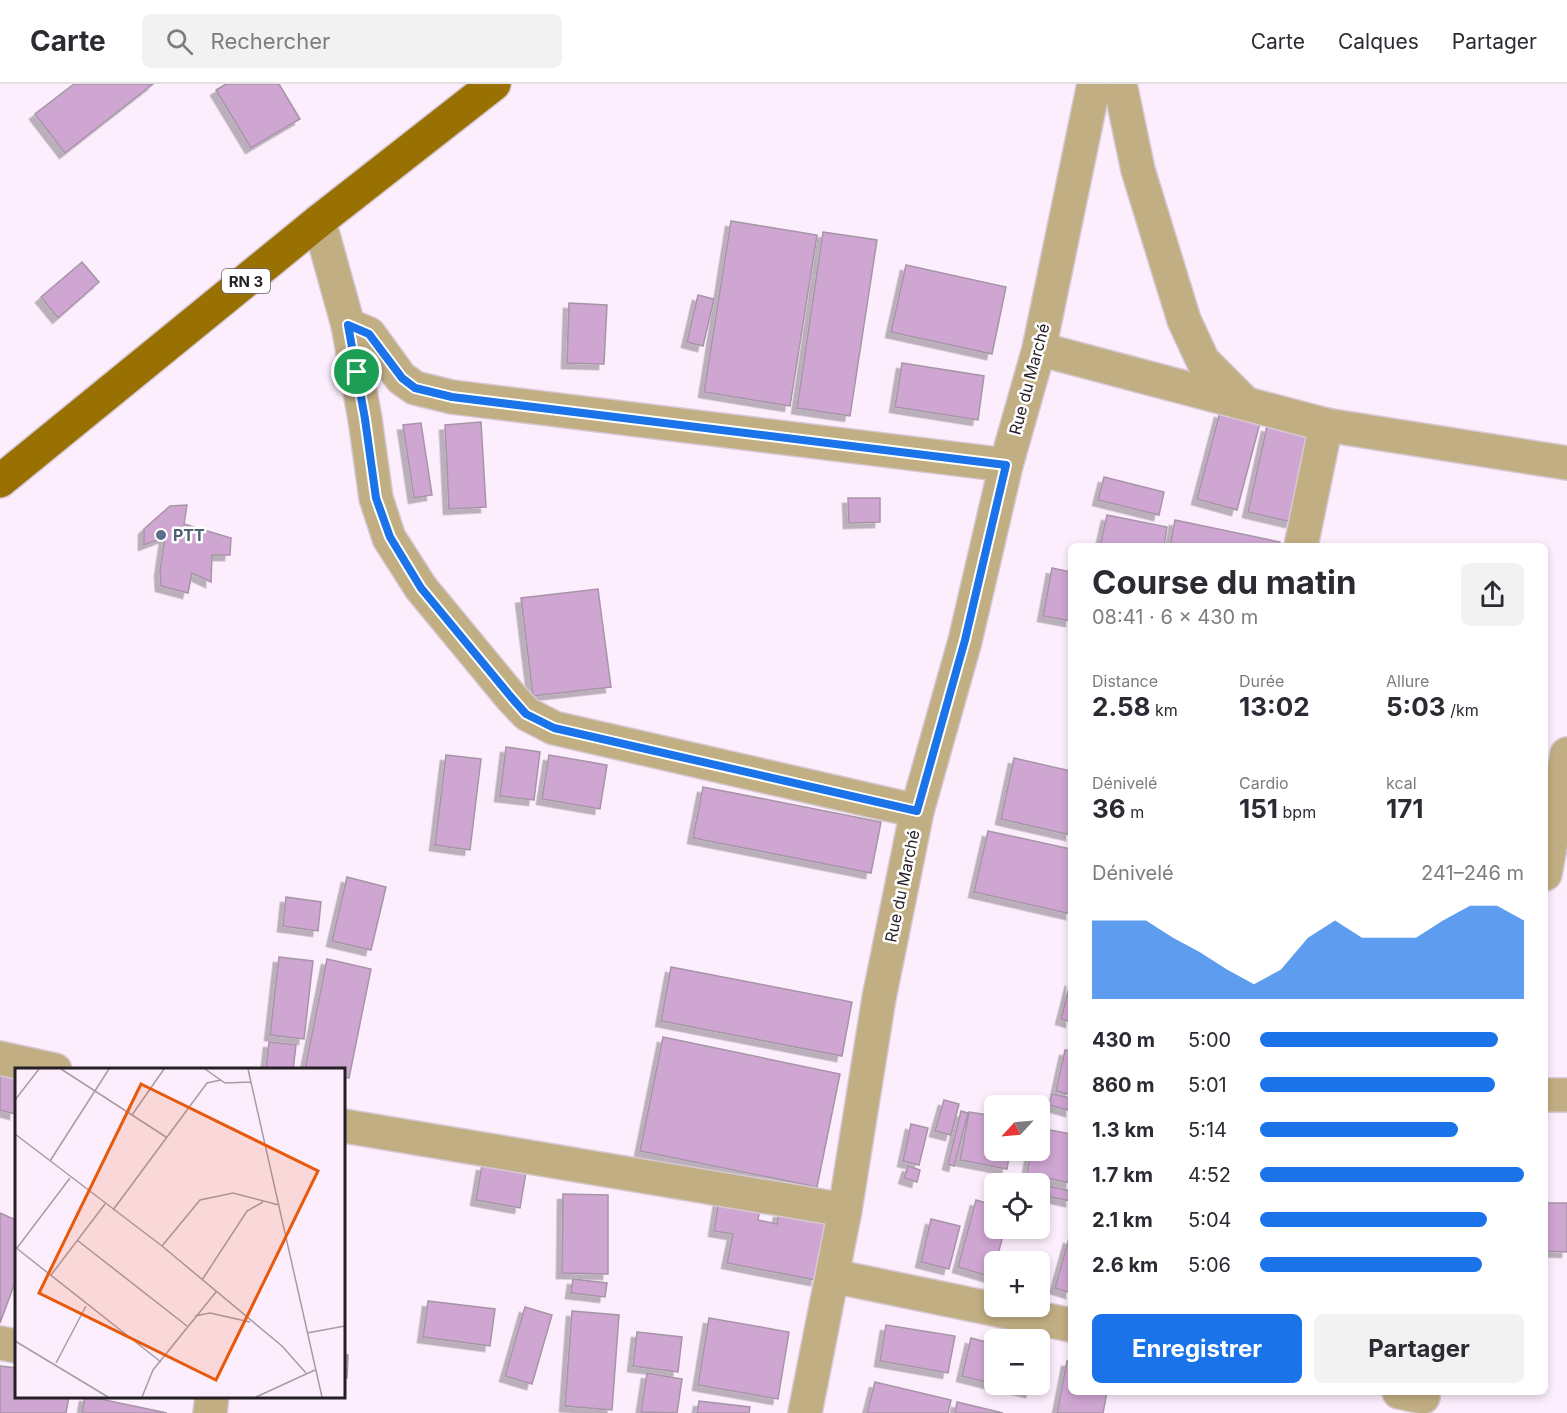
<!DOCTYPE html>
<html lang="fr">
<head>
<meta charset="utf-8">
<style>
  :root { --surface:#fff; --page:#f2f2f3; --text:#2b2b33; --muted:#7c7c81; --line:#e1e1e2; --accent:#1a73e8 }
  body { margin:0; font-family:Inter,sans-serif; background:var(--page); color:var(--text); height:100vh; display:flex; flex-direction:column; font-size:22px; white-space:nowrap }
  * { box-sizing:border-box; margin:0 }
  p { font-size:20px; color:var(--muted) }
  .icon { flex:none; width:33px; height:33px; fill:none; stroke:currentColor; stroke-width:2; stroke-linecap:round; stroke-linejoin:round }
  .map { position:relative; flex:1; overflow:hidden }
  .sheet { position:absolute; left:1068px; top:459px; width:480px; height:852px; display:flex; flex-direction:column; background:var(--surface); border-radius:9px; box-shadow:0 3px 9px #0003 }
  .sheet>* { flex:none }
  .needle { width:39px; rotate:244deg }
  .buttons { position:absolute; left:984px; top:1011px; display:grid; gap:12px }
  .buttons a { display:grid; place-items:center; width:66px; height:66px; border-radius:9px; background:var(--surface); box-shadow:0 3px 9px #0003; font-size:30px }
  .pin { position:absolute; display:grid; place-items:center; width:51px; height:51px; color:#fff; margin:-26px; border:3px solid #fff; border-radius:50%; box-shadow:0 2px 6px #0007 }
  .round { display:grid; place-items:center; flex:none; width:63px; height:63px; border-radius:9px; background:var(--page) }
  .headline { display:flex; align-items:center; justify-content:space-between; height:102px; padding:0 24px }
  h1 { font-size:33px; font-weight:700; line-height:45px }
  .metrics { display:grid; grid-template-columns:repeat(3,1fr); gap:9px; height:102px; padding:6px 24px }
  .metrics div { display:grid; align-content:center }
  .metrics b { font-size:26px; font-weight:700 }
  .metrics small { font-size:16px; font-weight:400 }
  .metrics p { font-size:16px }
  .chart { height:168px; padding:12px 24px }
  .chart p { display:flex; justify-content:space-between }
  .chart svg { width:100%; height:108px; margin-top:6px; fill:var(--accent); opacity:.7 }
  .action { display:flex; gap:12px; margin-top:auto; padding:12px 24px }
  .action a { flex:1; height:69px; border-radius:9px; background:var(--accent); color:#fff; font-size:24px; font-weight:700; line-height:69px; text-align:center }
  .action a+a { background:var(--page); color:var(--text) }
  ul { padding:0 24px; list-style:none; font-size:20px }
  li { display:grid; grid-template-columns:96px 72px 1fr; align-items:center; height:45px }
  li i { height:15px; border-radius:8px; background:var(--accent) }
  header { display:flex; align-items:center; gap:36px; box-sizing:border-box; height:84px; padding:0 30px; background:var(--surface); border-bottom:2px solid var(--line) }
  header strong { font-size:28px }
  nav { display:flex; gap:33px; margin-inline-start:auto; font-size:21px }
  .search { width:420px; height:54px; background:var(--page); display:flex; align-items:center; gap:15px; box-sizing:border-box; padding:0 21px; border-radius:9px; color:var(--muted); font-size:22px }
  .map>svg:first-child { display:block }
  .building { fill:#cfa5d2; stroke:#a695a7; stroke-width:1.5; filter:url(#shadow) }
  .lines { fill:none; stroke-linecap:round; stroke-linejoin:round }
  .minor-casing { stroke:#d6c9d6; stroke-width:36 }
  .primary-casing { stroke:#d6c9d6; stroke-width:36 }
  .minor { stroke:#c2ae83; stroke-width:33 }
  .primary { stroke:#987102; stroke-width:33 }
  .route-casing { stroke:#fff; stroke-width:12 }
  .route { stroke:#1a73e8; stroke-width:8 }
  .service-dot { fill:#5c6f8a; stroke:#fff; stroke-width:2 }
  .labels { text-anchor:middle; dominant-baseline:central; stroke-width:5; stroke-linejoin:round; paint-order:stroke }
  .shield { fill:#fff; stroke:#666266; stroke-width:1.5 }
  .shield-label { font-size:15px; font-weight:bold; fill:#251e24 }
  .street-label { font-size:16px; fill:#251e24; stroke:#fff }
  .service-label { font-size:16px; font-weight:bold; fill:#4e5e75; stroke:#fff; text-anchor:start }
  .inset-road { fill:none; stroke:#a79ba6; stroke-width:1.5 }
  .view { fill:#e8590c; fill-opacity:0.15; stroke:#e8590c; stroke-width:3 }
  .inset-edge { fill:none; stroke:#251e24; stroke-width:3 }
</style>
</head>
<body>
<header>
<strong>Carte</strong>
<div class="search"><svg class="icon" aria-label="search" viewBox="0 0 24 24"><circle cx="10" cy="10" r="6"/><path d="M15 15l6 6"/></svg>Rechercher</div>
<nav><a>Carte</a><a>Calques</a><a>Partager</a></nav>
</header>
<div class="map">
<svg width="1567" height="1329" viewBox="0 0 1567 1329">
  <defs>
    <filter id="shadow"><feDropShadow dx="-5.5" dy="5.5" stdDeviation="0" flood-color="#0004"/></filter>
  </defs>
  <rect width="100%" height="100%" fill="#fdeefd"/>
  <!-- building -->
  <g class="building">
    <path d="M74 0H153L65 69 35 30Z"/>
    <path d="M226 0H279L300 35 251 64 216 6Z"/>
    <path d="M731 137 817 151 790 322 704 308Z"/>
    <path d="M823 148 877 156 850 332 797 324Z"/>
    <path d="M82 178 99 198 58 234 41 213Z"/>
    <path d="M906 181 1006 203 992 270 891 248Z"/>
    <path d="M698 211 714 215 703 262 687 258Z"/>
    <path d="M569 219 607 221 604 280 567 279Z"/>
    <path d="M902 279 984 292 978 336 895 323Z"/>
    <path d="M1220 328 1260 339 1237 426 1197 415Z"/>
    <path d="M481 338 486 423 449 425 445 341Z"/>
    <path d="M421 339 432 411 414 414 403 341Z"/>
    <path d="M1267 342 1310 352 1291 438 1248 428Z"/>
    <path d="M1104 393 1164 408 1159 431 1098 416Z"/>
    <path d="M848 414H880V438L849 439Z"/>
    <path d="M187 421 184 440 231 454 230 471H212L211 498 192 489 188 509 161 502 160 487 165 453 144 461V445L170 422Z"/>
    <path d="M1107 431 1167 443 1164 462H1100Z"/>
    <path d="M1175 436 1280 458V462H1170Z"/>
    <path d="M1052 484 1071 488V537L1043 532Z"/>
    <path d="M598 505 611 603 533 612 521 514Z"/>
    <path d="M506 663 540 668 534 716 500 712Z"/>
    <path d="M446 671 481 675 470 766 435 761Z"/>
    <path d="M549 671 607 681 600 725 542 715Z"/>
    <path d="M1014 674 1071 687V751L1001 735Z"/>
    <path d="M703 703 881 738 871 789 693 754Z"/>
    <path d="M988 747 1071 765V830L974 808Z"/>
    <path d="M347 793 386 803 371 866 332 857Z"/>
    <path d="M286 813 321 818 318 847 283 842Z"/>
    <path d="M279 873 313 877 304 955 270 951Z"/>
    <path d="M327 875 371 885 349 994 344 993V986L305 985Z"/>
    <path d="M671 883 852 918 842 972 661 937Z"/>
    <path d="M1071 896V938L1061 935Z"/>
    <path d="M663 953 840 990 817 1103 640 1067Z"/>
    <path d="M269 958 296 961 293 986H266Z"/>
    <path d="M1065 966 1071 967V1011L1056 1007Z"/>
    <path d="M0 991 16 995 15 1030 0 1026Z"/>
    <path d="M1052 1010 1071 1014V1027L1049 1021Z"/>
    <path d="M944 1016 959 1020 951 1051 935 1047Z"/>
    <path d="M961 1027 968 1029 954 1082 948 1080Z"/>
    <path d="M969 1028 994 1032V1066H1010L1007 1085 960 1076Z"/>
    <path d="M911 1040 928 1044 919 1081 903 1077Z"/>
    <path d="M1040 1044 1071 1050V1099L1027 1090 1031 1066H1040Z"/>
    <path d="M482 1081 526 1088 520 1124 476 1116Z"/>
    <path d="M908 1082 920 1086 917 1098 904 1094Z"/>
    <path d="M1040 1100 1071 1107V1117L1040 1111Z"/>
    <path d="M563 1110 608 1111V1190L562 1189Z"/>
    <path d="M719 1115 760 1123 758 1136 777 1140 779 1128 826 1137 816 1196 727 1179 733 1150 714 1147Z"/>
    <path d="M976 1116 994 1121V1144H1005L992 1193 958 1183Z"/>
    <path d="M1545 1119H1567V1168L1545 1167Z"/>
    <path d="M0 1129 16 1136V1196L0 1239Z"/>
    <path d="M931 1135 960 1142 949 1185 921 1178Z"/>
    <path d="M1069 1154 1071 1155V1209L1055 1204Z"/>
    <path d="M573 1195 607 1199 605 1213 571 1209Z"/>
    <path d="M428 1217 495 1225 490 1262 423 1253Z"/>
    <path d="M525 1223 552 1231 532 1300 505 1292Z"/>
    <path d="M572 1227 619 1231 612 1326 565 1322Z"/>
    <path d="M709 1234 789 1248 778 1315 698 1301Z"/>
    <path d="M886 1241 955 1252 948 1289 880 1277Z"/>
    <path d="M637 1248 682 1253 678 1288 633 1282Z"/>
    <path d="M971 1254 994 1260V1300L962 1292Z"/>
    <path d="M344 1270 348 1271 347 1294H344Z"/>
    <path d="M1067 1277H1071V1308H1107L1103 1329H1057Z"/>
    <path d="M0 1282 16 1284V1312H69L66 1329H0Z"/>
    <path d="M647 1289 682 1295 677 1329 641 1328Z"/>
    <path d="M875 1298 951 1316 948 1329H867Z"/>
    <path d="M997 1300H1033L1031 1308Z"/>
    <path d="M85 1312H86L167 1329H82Z"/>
    <path d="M699 1317 750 1323 749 1329H697Z"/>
    <path d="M957 1318 1003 1329H955Z"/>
  </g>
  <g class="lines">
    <defs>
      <g id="minor">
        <path d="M1120 0 1138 86 1184 236 1203 277 1244 318"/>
        <path d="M319 137 348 241 365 335 376 414 389 454 421 504 511 613 527 630 554 644 917 727"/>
        <path d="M348 241 369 250 401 294 415 304 452 313 1006 381"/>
        <path d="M1039 265 1326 341 1567 379"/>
        <path d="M1301 462 1326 341"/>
        <path d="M1545 790 1567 670"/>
        <path d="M0 974 55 986"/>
        <path d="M1545 1011H1567"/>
        <path d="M344 1042 845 1126"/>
        <path d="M833 1192 1071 1241"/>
        <path d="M0 1259 16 1262"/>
        <path d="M1399 1308 1423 1313"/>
        <path d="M210 1329 212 1312"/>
        <path d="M805 1329 845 1126 879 914 917 727 965 557 1006 381 1039 265 1094 0"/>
      </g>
      <path id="primary" d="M0 397 319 137 494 0"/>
    </defs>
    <!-- minor casing -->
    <use href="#minor" class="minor-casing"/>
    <!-- primary casing -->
    <use href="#primary" class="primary-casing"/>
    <!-- minor -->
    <use href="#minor" class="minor"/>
    <!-- primary -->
    <use href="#primary" class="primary"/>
  </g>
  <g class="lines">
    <defs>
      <path id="route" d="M348 241 369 250 402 294 415 304 452 313 1006 381 965 556 917 727 554 644 526 630 511 613 421 504 390 453 376 414 365 335Z"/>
    </defs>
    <!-- route casing -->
    <use href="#route" class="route-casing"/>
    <!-- route -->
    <use href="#route" class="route"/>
  </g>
  <!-- markers -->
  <circle class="service-dot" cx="161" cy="451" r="6"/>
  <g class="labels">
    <!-- shield labels -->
    <rect class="shield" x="222" y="185" width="48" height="24" rx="4.5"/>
    <g class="shield-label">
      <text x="246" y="197">RN 3</text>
    </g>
    <!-- street labels -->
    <g class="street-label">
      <text transform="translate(1029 295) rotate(-75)">Rue du Marché</text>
      <text transform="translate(902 802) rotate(-78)">Rue du Marché</text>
    </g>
    <!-- service labels -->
    <g class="service-label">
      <text x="173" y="451">PTT</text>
    </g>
  </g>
  <!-- overview -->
  <g transform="translate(15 984)">
    <rect width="330" height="330" fill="#fdeefd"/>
    <path class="inset-road" d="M46 1 151 69M190 1 210 15 236 14M233 1 307 329M0 32 24 1M117 47 149 1M0 66 147 178 267 278 291 305M35 93 94 1M98 142 192 15 206 12M62 172 172 258M147 178 185 132 218 125 264 137M0 179 146 294M2 180 55 110M36 207 90 136M187 212 232 143 248 134M180 248 195 245 235 254M292 265 330 258M0 273 93 329M41 295 71 238M127 329 138 302 201 224M241 329 300 302"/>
    <path class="view" d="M126 16 303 103 201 312 24 225Z"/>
    <rect width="330" height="330" class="inset-edge"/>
  </g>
</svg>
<div class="buttons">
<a><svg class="needle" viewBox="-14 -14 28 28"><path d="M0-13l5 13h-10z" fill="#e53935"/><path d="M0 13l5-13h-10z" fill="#7c7c81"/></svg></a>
<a><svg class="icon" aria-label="locate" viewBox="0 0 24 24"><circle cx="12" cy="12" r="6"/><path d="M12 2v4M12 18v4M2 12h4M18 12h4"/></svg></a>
<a>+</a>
<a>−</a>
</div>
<div class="pin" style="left:357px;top:288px;background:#1e9e55"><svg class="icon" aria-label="arrive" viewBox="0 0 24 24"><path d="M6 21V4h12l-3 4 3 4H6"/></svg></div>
<section class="sheet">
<div class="headline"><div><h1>Course du matin</h1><p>08:41 · 6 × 430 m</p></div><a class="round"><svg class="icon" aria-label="share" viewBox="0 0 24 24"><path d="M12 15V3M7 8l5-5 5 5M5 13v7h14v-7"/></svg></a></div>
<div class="metrics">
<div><p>Distance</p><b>2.58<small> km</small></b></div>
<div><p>Durée</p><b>13:02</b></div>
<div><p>Allure</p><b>5:03<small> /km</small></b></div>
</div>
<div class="metrics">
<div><p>Dénivelé</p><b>36<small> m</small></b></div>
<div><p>Cardio</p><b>151<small> bpm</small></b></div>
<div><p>kcal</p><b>171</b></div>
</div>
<div class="chart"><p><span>Dénivelé</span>241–246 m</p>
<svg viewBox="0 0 160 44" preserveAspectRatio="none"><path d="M0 44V12L10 12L20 12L30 19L40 25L50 32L60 38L70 32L80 19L90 12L100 19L110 19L120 19L130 12L140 6L150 6L160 12V44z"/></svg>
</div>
<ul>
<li><b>430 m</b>5:00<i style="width:90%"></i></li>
<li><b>860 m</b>5:01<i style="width:89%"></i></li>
<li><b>1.3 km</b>5:14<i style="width:75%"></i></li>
<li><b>1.7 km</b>4:52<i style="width:100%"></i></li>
<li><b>2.1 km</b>5:04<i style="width:86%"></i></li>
<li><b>2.6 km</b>5:06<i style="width:84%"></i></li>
</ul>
<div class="action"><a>Enregistrer</a><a>Partager</a></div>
</section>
</div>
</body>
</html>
